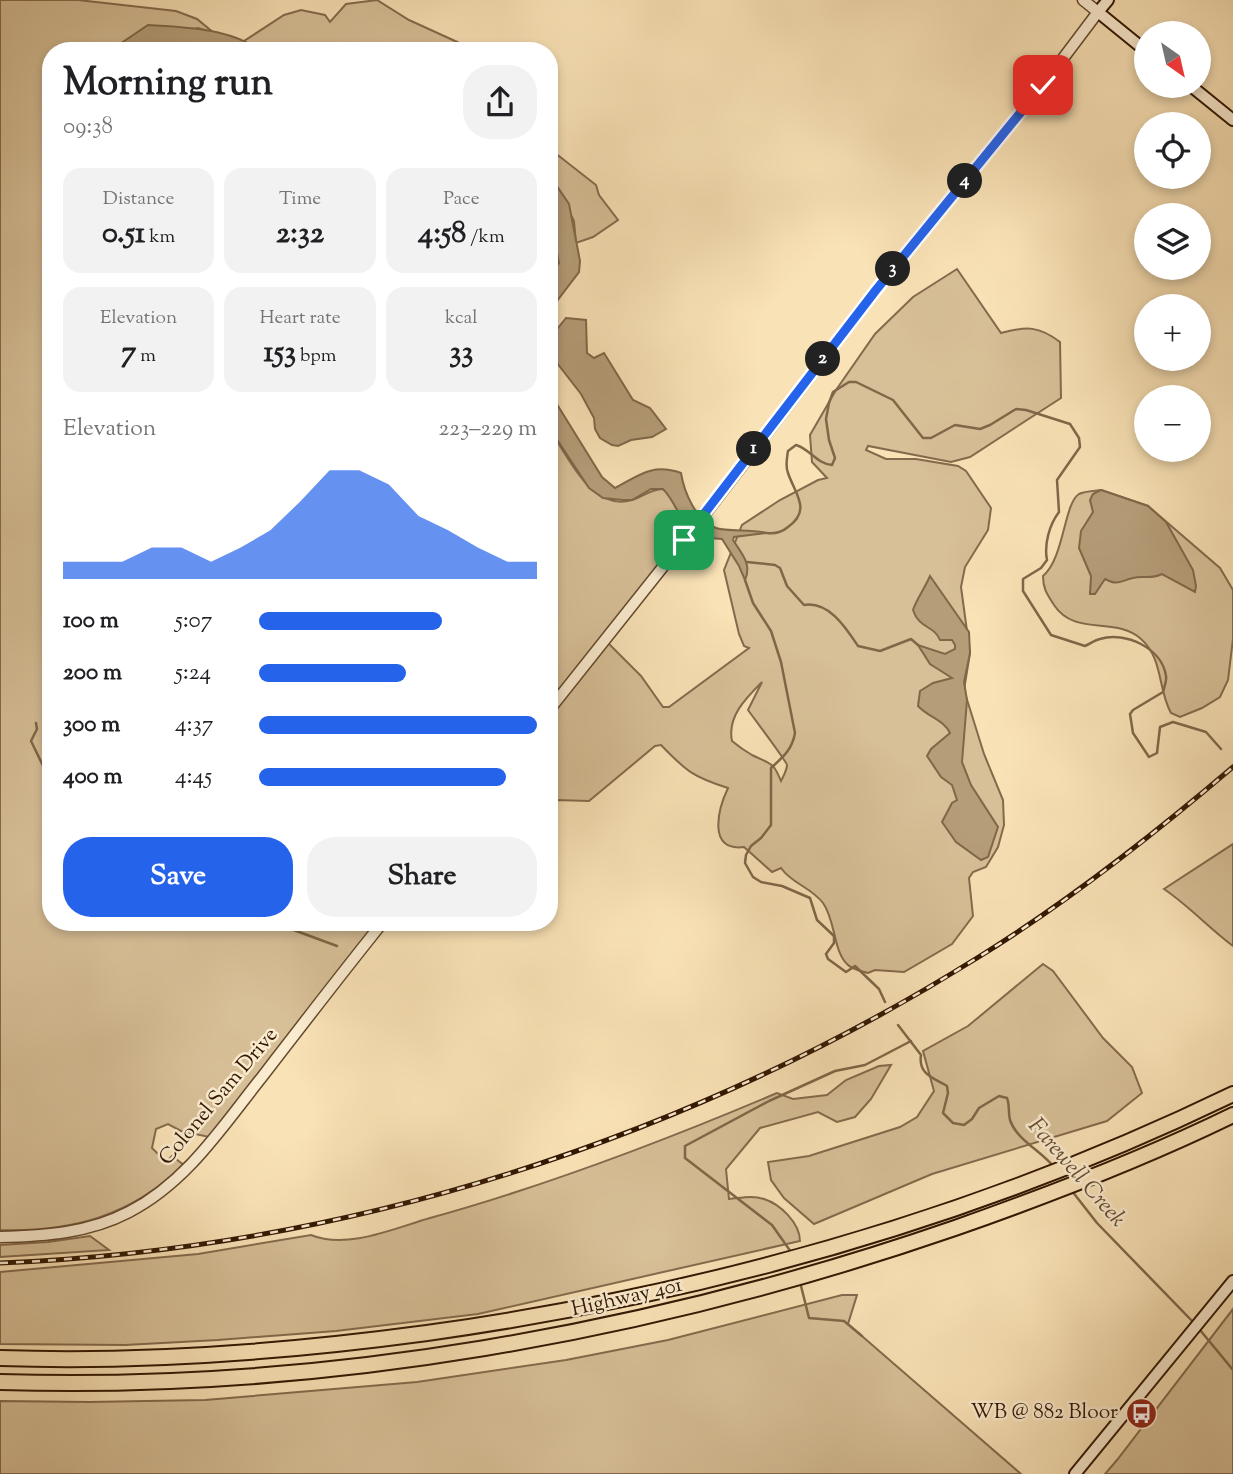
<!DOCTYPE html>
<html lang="en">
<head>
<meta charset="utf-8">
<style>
  :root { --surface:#fff; --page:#f2f2f2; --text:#202124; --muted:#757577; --accent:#2563eb }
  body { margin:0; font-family:"Sorts Mill Goudy",serif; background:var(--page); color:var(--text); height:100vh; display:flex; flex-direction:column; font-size:26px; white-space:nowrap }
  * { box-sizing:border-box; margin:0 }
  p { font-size:23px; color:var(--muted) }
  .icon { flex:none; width:38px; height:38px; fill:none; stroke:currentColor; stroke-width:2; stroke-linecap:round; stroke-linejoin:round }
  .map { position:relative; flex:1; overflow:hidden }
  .panel { position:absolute; left:42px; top:42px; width:516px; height:889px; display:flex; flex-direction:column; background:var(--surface); border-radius:28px; box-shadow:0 4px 10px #0003 }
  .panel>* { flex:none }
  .needle { width:46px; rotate:146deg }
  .buttons { position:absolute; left:1134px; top:21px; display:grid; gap:14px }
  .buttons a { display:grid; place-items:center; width:77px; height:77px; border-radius:50%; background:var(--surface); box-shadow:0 4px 10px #0003; font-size:35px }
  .pin { position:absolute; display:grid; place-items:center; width:60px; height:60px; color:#fff; margin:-30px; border-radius:14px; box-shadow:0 4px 10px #0006 }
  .km { position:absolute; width:35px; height:35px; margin:-18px; border-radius:50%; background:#222; color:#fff; font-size:19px; line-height:35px; text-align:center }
  .round { display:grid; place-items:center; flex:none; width:74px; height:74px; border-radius:28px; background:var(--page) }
  .summary { display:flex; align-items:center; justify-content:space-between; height:119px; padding:0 21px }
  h1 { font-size:38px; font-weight:700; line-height:52px }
  .metrics { display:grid; grid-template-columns:repeat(3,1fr); gap:10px; height:119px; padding:7px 21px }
  .metrics div { display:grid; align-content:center; border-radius:18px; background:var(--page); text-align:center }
  .metrics b { font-size:30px; font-weight:700 }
  .metrics small { font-size:19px; font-weight:400 }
  .metrics p { font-size:19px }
  .chart { height:196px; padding:14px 21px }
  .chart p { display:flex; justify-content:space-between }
  .chart svg { width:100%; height:126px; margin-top:7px; fill:var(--accent); opacity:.7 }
  .action { display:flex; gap:14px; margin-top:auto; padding:14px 21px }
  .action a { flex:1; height:80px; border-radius:28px; background:var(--accent); color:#fff; font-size:28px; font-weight:700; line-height:80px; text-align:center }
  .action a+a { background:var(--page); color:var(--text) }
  ul { padding:0 21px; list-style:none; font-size:23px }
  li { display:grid; grid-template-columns:112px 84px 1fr; align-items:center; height:52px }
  li i { height:18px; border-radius:9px; background:var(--accent) }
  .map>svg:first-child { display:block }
  .green { fill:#d7bf97; stroke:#846a4c; stroke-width:2; fill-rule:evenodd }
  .water { fill:#b59d78; stroke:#806748; stroke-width:2 }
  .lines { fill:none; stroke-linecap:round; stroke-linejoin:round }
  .stream { stroke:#806748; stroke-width:2.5 }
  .tertiary-casing { stroke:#63492e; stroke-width:13 }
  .secondary-casing { stroke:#311600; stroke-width:14 }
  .motorway-casing { stroke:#311600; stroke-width:18 }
  .tertiary { stroke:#fbecd0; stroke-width:10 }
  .secondary { stroke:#fbecd0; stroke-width:10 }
  .motorway { stroke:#f9e2b6; stroke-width:14 }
  .rail-casing { stroke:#311600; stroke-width:5 }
  .rail { stroke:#fbecd0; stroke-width:2.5; stroke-dasharray:8; stroke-linecap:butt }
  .route-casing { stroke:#fff; stroke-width:14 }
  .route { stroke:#2563eb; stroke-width:9 }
  .labels { text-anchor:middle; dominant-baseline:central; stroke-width:5; stroke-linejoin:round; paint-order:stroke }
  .street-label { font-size:21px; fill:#311600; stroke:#fbecd0 }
  .poi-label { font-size:21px; fill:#311600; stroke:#fbecd0; text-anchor:end }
  .water-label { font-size:23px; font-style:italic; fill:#664c30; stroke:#fbecd0 }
</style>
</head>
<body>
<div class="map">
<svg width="1233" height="1474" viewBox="0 0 1233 1474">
  <rect width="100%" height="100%" fill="#f9e2b6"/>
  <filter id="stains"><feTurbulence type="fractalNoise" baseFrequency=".00286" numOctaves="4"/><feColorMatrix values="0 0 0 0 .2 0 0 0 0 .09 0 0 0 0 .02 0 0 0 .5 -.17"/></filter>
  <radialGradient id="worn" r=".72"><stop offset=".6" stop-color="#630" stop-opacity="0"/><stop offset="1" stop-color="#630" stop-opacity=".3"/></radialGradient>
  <!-- green -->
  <g class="green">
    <path d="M0 0H78L176 11 197 19 214 33 198 28 119 46 189 45 223 51H51V922H383L209 1137 181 1131 168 1124 156 1129 152 1148 166 1162 172 1156 184 1165C131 1216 72 1232 0 1230Z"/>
    <path d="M377 0 409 20 477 51H259L244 41 284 15 301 10 325 15 330 22 346 4Z"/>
    <path d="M550 149 596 185 599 195 618 220 593 237 576 243 574 221 553 179 550 176Z"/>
    <path d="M550 215 559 263 550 277Z"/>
    <path d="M957 269 1001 333C1027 326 1039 326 1060 342L1061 398 970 457 951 462 868 446 866 450 886 459H916L958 466 966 471 991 508 988 530 965 567 961 587 970 653 964 690 984 754 1003 800 1004 825 998 847 986 867 973 872 969 878 973 916 952 944 904 972 875 970 868 973C861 971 853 970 848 965 833 952 836 921 823 903 811 887 792 884 781 868L772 872 744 847C707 852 718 809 728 788 693 777 686 771 661 745L655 746 589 801 556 800 550 803V430C568 456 591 512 632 500 645 496 648 490 663 489L674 499 684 523 678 544 603 638 641 676 663 707H669L749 648 744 646 739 634 724 570 742 525 780 500 818 480 827 478 812 462 810 435 836 390 875 334 913 297ZM762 682 748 710C753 717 787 762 787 765 787 770 783 777 781 781 773 761 770 764 752 755 745 751 738 746 732 741 727 717 745 699 762 682Z"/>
    <path d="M1101 490 1148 506 1220 568 1233 590V639L1228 680 1220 697 1202 708 1180 717 1171 713C1158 690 1163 658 1141 639 1116 616 1075 637 1054 605 1047 594 1043 589 1043 576 1064 559 1064 503 1079 494 1085 491 1094 491 1101 490Z"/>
    <path d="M1233 844V946C1209 928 1189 906 1164 889Z"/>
    <path d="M1043 964 1053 971 1103 1038 1132 1067 1142 1093 1107 1121 932 1174 814 1224 784 1198 771 1180 768 1162 809 1156 900 1127 917 1117 934 1091 923 1051 968 1026Z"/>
    <path d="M891 1065 871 1099 855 1117 837 1122 818 1112 760 1128 726 1169 729 1199C741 1198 752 1195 764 1199 780 1204 800 1223 800 1241L478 1314 336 1331 218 1340 125 1345 0 1344V1272L198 1254 311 1235C347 1250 395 1228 430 1218 549 1185 664 1141 777 1093L793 1099 827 1095 846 1080 879 1066Z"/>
    <path d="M90 1236 109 1250 0 1257V1245L48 1242Z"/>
    <path d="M842 1295H857L848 1324 1021 1474H0V1401L89 1402 205 1400 417 1382 566 1360 668 1340Z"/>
    <path d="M1233 1309V1474H1105L1117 1460Z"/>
  </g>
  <!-- water -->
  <g class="water">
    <path d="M148 25C181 27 233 28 259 51H223L189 45 117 46Z"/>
    <path d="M550 176 569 204 580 261 579 272 550 310V277L559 263 550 215Z"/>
    <path d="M566 318 586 320 587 353 594 358 604 353 633 400 650 408 666 429 652 437 631 440 618 446 612 445 600 438 595 429 594 418 581 394 550 354V338Z"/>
    <path d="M550 393 602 477 615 488C639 475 653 463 681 473 684 492 696 521 716 528 729 532 752 529 767 533L734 537 733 540C742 554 752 564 745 580L739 566 722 539C715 538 705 538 698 536 682 528 677 503 663 489H651L632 500H623L603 498 589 488 550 429Z"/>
    <path d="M1101 490 1148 506 1166 522 1193 570 1196 586 1195 592 1162 574C1149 580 1144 575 1133 578 1120 581 1118 586 1105 579L1095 594H1090L1091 576 1079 548 1081 531 1093 512 1090 500 1093 494Z"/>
    <path d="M930 576 969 632 970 653 964 682 967 700 962 762 971 785 998 827 988 857 981 860 956 842 942 822 952 803 957 800 952 785 941 777 927 756 931 749 950 733C944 720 928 717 918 706L920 691 933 683 952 678 930 664 918 645 945 654 955 649V645L952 640H940C934 625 919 629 913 610 917 598 925 588 930 576Z"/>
  </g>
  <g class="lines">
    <!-- stream -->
    <g class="stream">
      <path d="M550 327 555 333"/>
      <path d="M767 533C775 534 782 532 788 527 812 510 795 494 788 473 785 466 787 458 788 451L796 445C810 449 817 464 832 465L835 458 829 440 826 419 829 403 833 392 849 382H856L893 400 923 438H931L955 425 980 429 990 425 1016 409 1026 410 1070 424 1079 438 1080 447 1057 480 1059 512C1049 525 1044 545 1047 560L1041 568 1023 579V591L1051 635 1085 646C1090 644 1095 640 1100 639 1125 631 1162 648 1166 676 1167 680 1164 688 1163 692L1133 710 1130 714 1133 733 1149 757 1157 753 1160 727 1173 722 1206 732 1221 749"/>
      <path d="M747 562 775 565 780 568 787 586 804 605C829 601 846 628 858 646L880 651 911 639 918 645"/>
      <path d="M745 580 753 603 771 631 781 662 795 733C792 750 783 757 771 768V825L761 838 751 846 746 855 745 863 753 877 761 882 782 886 810 898 817 920 834 936V943L826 954 828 959 846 972 855 966 879 989 885 1002"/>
      <path d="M36 723 37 729 31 741 49 778"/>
      <path d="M272 922 337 946"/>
      <path d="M898 1025 921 1055C918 1074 933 1078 947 1086L948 1093 943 1113 953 1123 964 1125 972 1119 979 1108 999 1096 1007 1098C1010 1106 1008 1113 1010 1120 1016 1139 1041 1151 1053 1166"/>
      <path d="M1072 1191 1097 1223 1195 1324"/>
      <path d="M791 1252 772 1225 685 1158V1146L769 1101 835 1071 865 1065 911 1041"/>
      <path d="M800 1282 809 1318 844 1321 862 1336"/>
      <path d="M1200 1330 1233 1370"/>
    </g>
    <defs>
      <g id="tertiary">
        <path d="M550 709 705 514 876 290 1043 85 1098 12 1083 0"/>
        <path d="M0 1237C45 1236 89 1233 129 1212 187 1182 222 1127 262 1077 302 1025 342 973 383 922"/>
      </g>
      <g id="secondary">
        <path d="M1108 0 1098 12 1146 51"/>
        <path d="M1191 86 1233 120"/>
        <path d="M1075 1474 1233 1281"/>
      </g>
      <g id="motorway">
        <path d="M0 1358C143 1363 286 1352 427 1333 706 1294 979 1217 1233 1094"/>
        <path d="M0 1382C322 1392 651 1333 955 1228 1049 1195 1143 1159 1233 1115"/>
      </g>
    </defs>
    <!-- tertiary casing -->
    <use href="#tertiary" class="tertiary-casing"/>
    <!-- secondary casing -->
    <use href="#secondary" class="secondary-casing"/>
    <!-- motorway casing -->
    <use href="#motorway" class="motorway-casing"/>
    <!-- tertiary -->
    <use href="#tertiary" class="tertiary"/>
    <!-- secondary -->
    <use href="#secondary" class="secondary"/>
    <!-- motorway -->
    <use href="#motorway" class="motorway"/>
    <defs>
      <path id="rail" d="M0 1263C345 1249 684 1141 977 958 1068 902 1152 836 1233 767"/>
    </defs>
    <!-- rail casing -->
    <use href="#rail" class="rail-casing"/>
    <!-- rail -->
    <use href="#rail" class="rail"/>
  </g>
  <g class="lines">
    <defs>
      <path id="route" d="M684 540 876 290 1043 85"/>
    </defs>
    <!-- route casing -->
    <use href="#route" class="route-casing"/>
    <!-- route -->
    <use href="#route" class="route"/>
  </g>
  <!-- icons -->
  <defs>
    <symbol id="bus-disc" viewBox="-11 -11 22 22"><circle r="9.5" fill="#8f2418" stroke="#fbecd0"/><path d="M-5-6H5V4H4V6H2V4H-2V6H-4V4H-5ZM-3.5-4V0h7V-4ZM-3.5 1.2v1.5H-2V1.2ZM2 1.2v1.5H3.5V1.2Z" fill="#fff"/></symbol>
  </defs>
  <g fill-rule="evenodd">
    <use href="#bus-disc" x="1124" y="1396" width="35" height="35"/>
  </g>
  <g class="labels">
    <!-- street labels -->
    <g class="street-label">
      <text transform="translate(219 1097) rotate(-50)">Colonel Sam Drive</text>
      <text transform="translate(627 1298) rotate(-13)">Highway 401</text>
    </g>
    <!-- poi labels -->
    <g class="poi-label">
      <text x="1118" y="1413">WB @ 882 Bloor</text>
    </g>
    <!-- water labels -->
    <g class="water-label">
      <text transform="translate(1076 1173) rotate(49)">Farewell Creek</text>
    </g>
  </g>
  <rect width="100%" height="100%" filter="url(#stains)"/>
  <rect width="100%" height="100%" fill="url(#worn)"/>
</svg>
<div class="buttons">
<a><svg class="needle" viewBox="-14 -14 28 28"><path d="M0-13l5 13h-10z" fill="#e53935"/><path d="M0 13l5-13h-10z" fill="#757577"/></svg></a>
<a><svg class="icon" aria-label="locate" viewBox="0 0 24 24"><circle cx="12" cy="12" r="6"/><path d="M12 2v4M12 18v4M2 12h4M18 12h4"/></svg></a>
<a><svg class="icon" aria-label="layers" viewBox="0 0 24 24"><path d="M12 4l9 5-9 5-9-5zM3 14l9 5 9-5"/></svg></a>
<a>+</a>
<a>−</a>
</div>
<div class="pin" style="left:684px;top:540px;background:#1e9e55"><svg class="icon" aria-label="arrive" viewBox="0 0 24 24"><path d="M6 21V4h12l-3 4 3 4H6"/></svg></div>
<div class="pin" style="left:1043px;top:85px;background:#d93025"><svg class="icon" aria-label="check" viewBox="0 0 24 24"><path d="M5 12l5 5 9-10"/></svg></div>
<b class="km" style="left:754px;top:449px">1</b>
<b class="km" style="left:823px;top:359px">2</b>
<b class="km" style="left:893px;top:269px">3</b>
<b class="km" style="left:965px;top:181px">4</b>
<section class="panel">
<div class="summary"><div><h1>Morning run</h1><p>09:38</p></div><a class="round"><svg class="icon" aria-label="share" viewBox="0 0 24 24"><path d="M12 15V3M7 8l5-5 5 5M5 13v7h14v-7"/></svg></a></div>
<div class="metrics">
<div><p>Distance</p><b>0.51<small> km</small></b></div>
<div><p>Time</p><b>2:32</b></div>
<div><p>Pace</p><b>4:58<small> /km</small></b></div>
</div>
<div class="metrics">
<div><p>Elevation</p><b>7<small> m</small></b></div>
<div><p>Heart rate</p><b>153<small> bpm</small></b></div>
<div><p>kcal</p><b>33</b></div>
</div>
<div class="chart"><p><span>Elevation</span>223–229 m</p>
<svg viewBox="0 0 160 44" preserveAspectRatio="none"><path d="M0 44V38L10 38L20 38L30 33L40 33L50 38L60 33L70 27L80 17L90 6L100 6L110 11L120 22L130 27L140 33L150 38L160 38V44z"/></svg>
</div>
<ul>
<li><b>100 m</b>5:07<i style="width:66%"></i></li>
<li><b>200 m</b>5:24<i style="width:53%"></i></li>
<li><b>300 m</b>4:37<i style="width:100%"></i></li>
<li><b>400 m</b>4:45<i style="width:89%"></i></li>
</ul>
<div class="action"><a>Save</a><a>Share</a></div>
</section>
</div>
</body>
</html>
